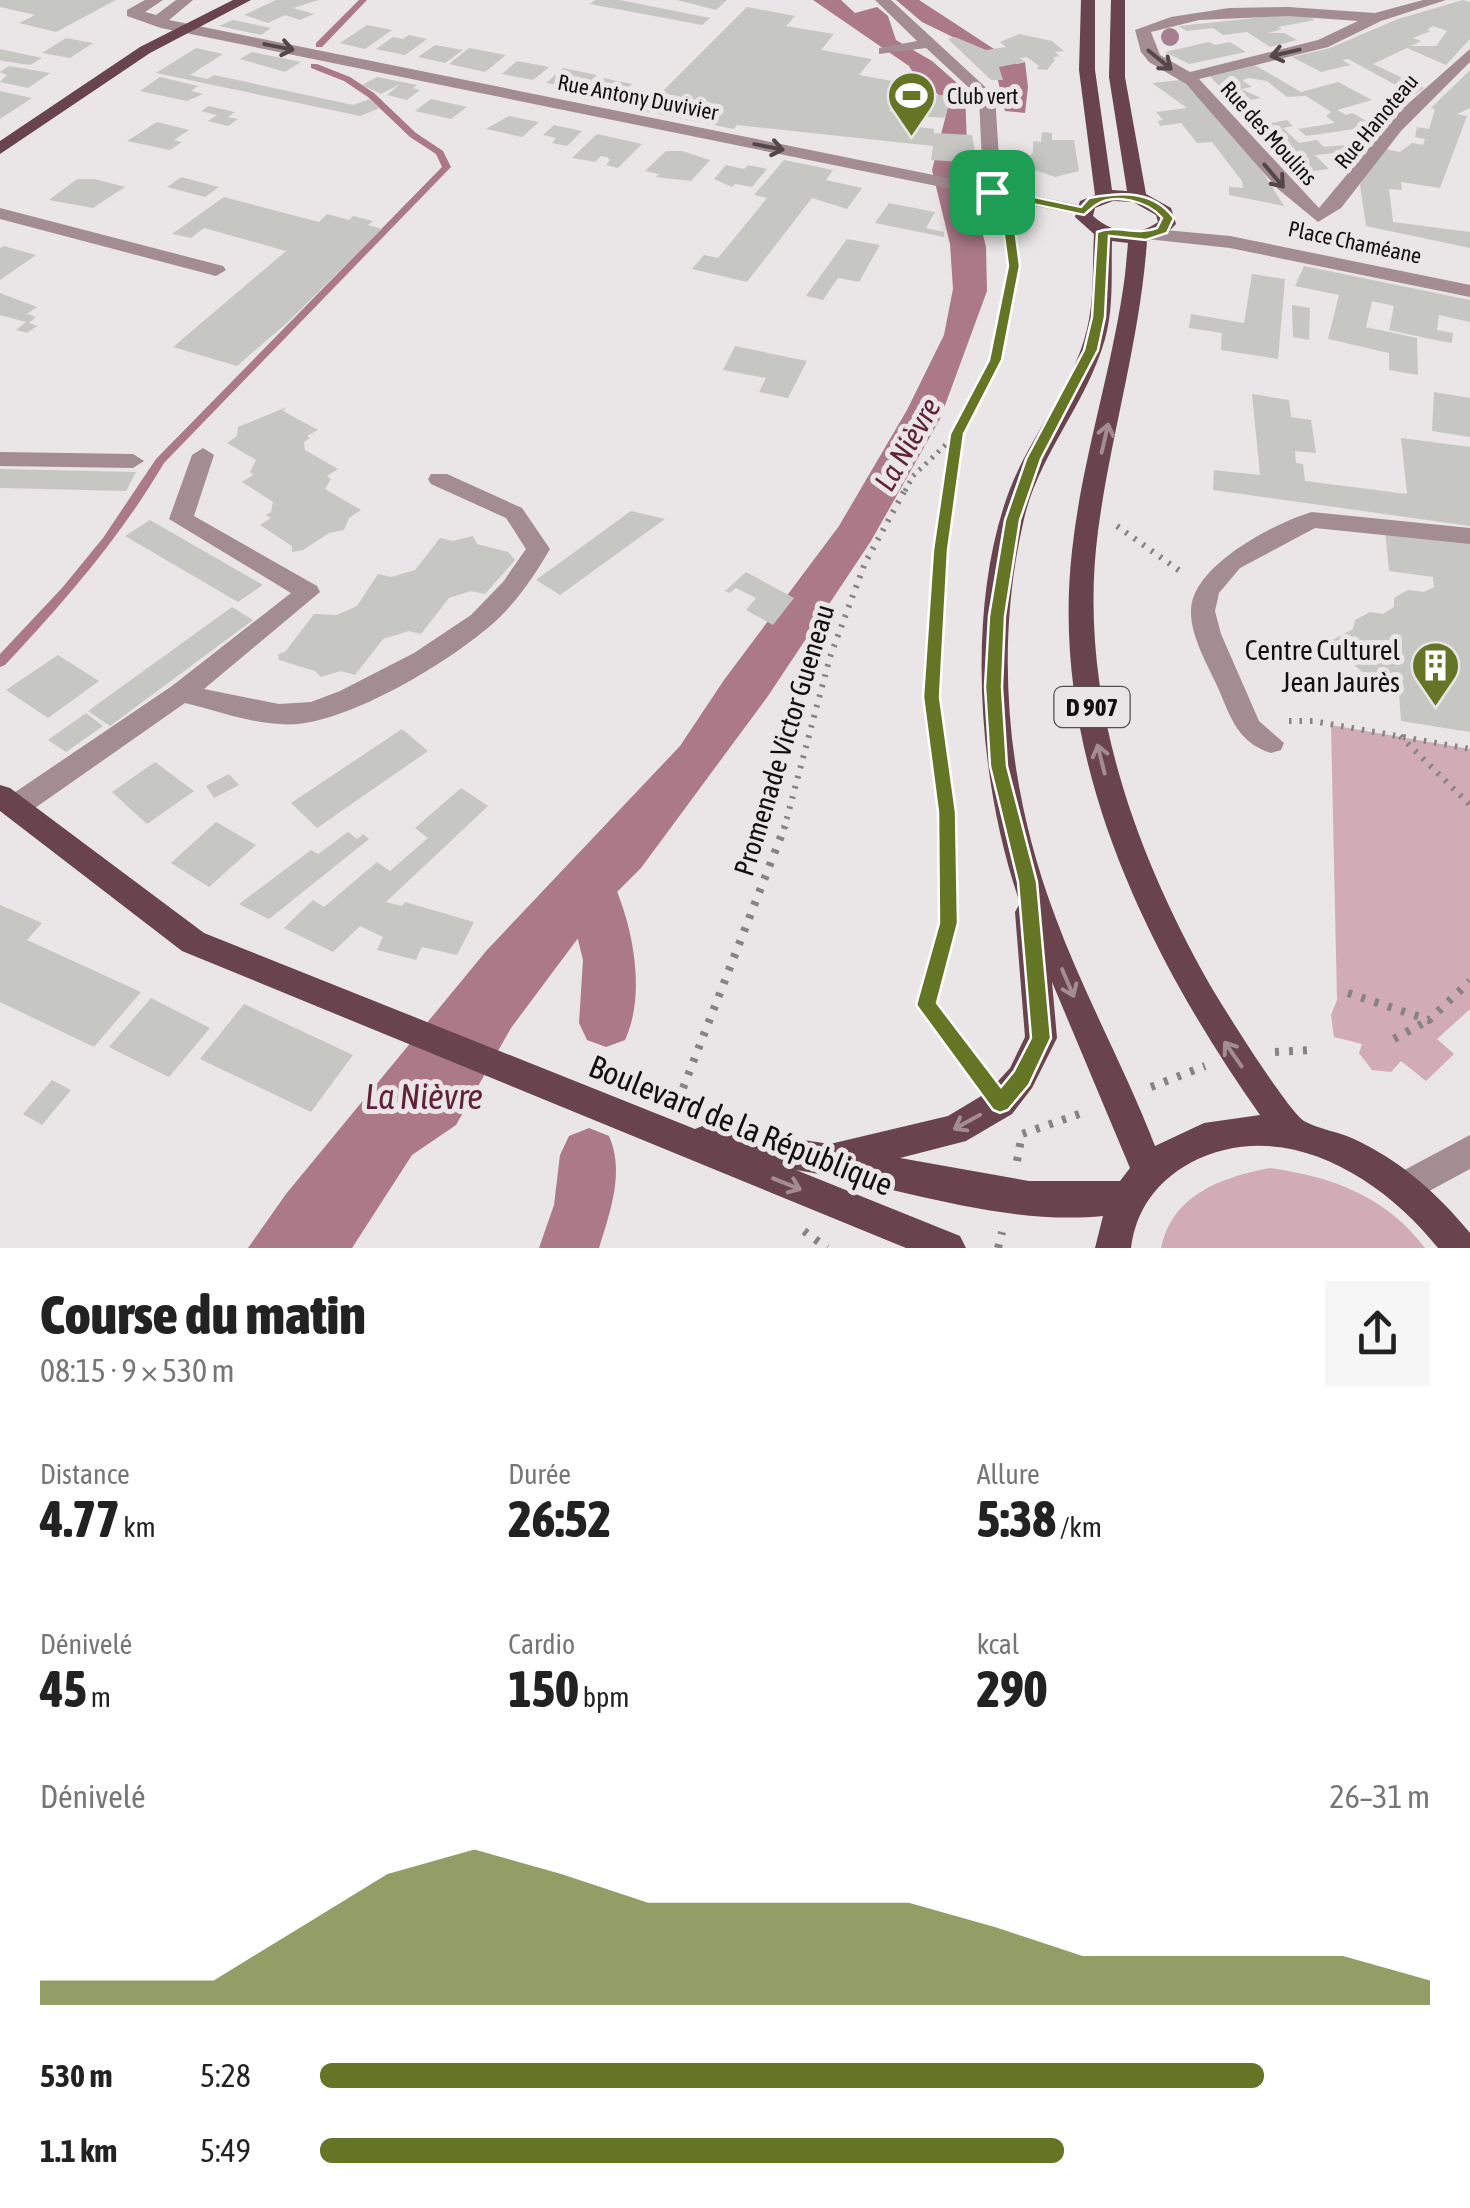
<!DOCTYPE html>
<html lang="fr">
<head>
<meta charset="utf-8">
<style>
  :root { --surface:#fff; --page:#f6f6f6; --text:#222; --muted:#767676; --accent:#647625 }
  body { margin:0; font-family:"Asap Condensed",sans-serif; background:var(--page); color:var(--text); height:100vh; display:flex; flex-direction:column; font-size:38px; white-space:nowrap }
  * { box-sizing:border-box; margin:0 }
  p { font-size:32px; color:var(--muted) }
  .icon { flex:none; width:55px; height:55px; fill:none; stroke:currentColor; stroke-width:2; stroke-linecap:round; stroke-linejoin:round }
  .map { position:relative; height:1248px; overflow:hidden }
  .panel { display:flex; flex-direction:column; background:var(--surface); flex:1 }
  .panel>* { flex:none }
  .pin { position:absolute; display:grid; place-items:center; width:85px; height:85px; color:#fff; margin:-42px; border-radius:20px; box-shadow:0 5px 15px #0006 }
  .round { display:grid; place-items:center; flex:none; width:105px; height:105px; border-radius:0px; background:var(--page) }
  .head { display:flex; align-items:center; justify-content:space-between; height:170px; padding:0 40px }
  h1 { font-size:55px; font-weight:800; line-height:75px }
  .metrics { display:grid; grid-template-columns:repeat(3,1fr); gap:15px; height:170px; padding:10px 40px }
  .metrics div { display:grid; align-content:center }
  .metrics b { font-size:50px; font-weight:800 }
  .metrics small { font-size:28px; font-weight:400 }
  .metrics p { font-size:28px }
  .chart { height:280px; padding:20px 40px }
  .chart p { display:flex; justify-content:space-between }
  .chart svg { width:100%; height:180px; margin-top:10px; fill:var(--accent); opacity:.7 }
  ul { padding:0 40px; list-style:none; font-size:32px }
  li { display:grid; grid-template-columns:160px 120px 1fr; align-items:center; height:75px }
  li i { height:25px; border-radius:12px; background:var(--accent) }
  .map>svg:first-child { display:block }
  .green { fill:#d1acb6 }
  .water { fill:#ab7988 }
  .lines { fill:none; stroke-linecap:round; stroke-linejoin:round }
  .stream { fill:#ab7988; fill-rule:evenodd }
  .canal { fill:#ab7988; fill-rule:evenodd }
  .building { fill:#c6c7c3; fill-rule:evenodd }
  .path-far2 { stroke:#878384; stroke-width:5; stroke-dasharray:2.5 6; stroke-linecap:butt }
  .path-far1 { stroke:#878384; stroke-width:6; stroke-dasharray:2.5 8; stroke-linecap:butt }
  .path { stroke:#878384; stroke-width:8; stroke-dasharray:4 10; stroke-linecap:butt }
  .minor { fill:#a38c92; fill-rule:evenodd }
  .major { fill:#69434e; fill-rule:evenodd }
  .tree { fill:#a57f8d }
  .oneway { stroke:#53474a }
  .oneway2 { stroke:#a38c92 }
  .route { fill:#647625; stroke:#fff; stroke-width:2.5; fill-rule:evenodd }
  .labels { text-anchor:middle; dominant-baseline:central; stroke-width:10; stroke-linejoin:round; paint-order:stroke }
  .far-poi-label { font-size:22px; fill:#110f10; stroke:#eae5e6; text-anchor:start }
  .far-street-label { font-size:22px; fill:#110f10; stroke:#eae5e6 }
  .shield { fill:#eae5e6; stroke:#524f50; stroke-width:2.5 }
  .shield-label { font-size:25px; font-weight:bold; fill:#110f10 }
  .poi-label { font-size:28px; fill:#110f10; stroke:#eae5e6; text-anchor:end }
  .street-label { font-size:28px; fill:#110f10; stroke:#eae5e6 }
  .water-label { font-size:30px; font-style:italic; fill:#612139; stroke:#eae5e6 }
  .near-street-label { font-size:32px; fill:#110f10; stroke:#eae5e6 }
  .near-water-label { font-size:35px; font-style:italic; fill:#612139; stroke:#eae5e6 }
</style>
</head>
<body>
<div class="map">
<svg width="1470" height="1248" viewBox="0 0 1470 1248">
  <rect width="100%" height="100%" fill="#eae5e6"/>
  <!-- green -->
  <g class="green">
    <path d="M1331 725 1470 749V1009L1437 1039 1454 1054 1426 1081 1401 1061 1391 1072 1372 1070 1359 1053 1362 1044 1334 1037 1331 1015 1337 1000Z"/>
    <path d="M1270 1168C1333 1177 1385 1196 1425 1248H1161C1172 1194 1223 1177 1270 1168Z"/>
  </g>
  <!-- water -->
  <g class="water">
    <path d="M813 0H841L855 13 877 7 888 16 896 40 932 61 965 90 968 174 986 247 987 291 940 419 871 541 768 696 641 868 599 910 511 1028 456 1125 412 1155 352 1248H248L286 1194 487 950 680 746 724 680 839 526 907 410 944 335 953 289 950 244 932 170 949 103 915 76 909 66Z"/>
    <path d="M896 0H919L1017 64 1025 62 1028 87 1025 113 1005 111 997 76 961 41 922 22Z"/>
  </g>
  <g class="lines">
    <!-- stream -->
    <g class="stream">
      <path d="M359 0H367L322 47H316V43Z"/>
      <path d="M311 64H317L350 77 374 93 416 133 443 151 451 167 164 463C120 538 64 602 5 665L0 667V654L62 588 103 538 156 459 442 167 436 154 410 137 368 97 344 81 311 68Z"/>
    </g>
    <!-- canal -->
    <g class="canal">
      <path d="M589 863 607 869C631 916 648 990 625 1040L606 1047 587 1040 579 1023 583 960 564 883 571 869Z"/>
      <path d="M589 1128 609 1136C625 1172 610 1212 599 1248H539L554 1205 560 1155 569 1136Z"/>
    </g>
  </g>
  <!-- building -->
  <g class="building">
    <path d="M0 0H116L56 32 19 23 35 15 0 7Z"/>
    <path d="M276 0H319L293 8 314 14 300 20 285 15 268 23 244 15Z"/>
    <path d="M595 0H620L710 18 702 25 590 4Z"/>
    <path d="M677 0H727L716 10Z"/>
    <path d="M1463 0 1470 2V39L1446 65 1407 48 1373 64 1424 88 1414 95 1348 59 1342 60 1351 65 1321 72 1292 57 1330 48 1398 19ZM1433 26 1447 31 1436 46H1411L1421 41 1413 38 1431 31 1427 30Z"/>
    <path d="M747 7 795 16 786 26 834 34 821 50 872 59 859 75 909 84 889 111 906 115 905 125 934 129V133L972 135 977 163 931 160 933 146 737 125 734 129 643 111Z"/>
    <path d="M1303 13 1315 20 1278 27 1282 29 1268 33H1284L1297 40 1270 47 1247 32 1223 35 1213 28 1187 31 1178 26Z"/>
    <path d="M233 20 271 28 261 35 219 26Z"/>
    <path d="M367 25 392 30 365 49 340 43Z"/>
    <path d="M1019 34 1052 41 1064 51 1055 52 1059 56 1053 58 1055 60 1047 70 1037 69 1039 66 1027 57 1020 58 1025 62 999 67 1003 80H991L948 39 955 37 986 50 1006 47 1000 42Z"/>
    <path d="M409 35 427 39 405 55 376 49 393 37 403 39Z"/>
    <path d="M66 38 93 43 70 58 42 53Z"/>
    <path d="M1209 42 1215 45 1230 42 1246 52 1189 64 1165 52Z"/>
    <path d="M435 45 463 50 445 63 418 57Z"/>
    <path d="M196 48 223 54 190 75 207 79 214 75 353 105 370 99 380 108 360 116 156 73Z"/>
    <path d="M469 48 506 55 485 72 449 64Z"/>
    <path d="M0 49 42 58 30 65 3 61 0 60Z"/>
    <path d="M252 52 301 62 285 72 240 59Z"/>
    <path d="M517 61 549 67 533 80 502 74Z"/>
    <path d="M1253 64 1301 92 1338 82 1372 100 1337 110 1346 115 1352 113 1380 128 1374 134 1383 140 1367 136 1370 132 1361 128 1306 136 1298 129 1335 123 1326 116 1331 112 1306 96 1287 97 1267 81 1249 78 1242 80 1252 87 1241 89 1261 98 1234 103 1209 75Z"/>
    <path d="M9 66 50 73 28 88 0 82 7 75 0 72Z"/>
    <path d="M563 68 597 75 580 89 546 83Z"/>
    <path d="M1470 70V108L1457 114 1467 116 1440 188 1401 182 1402 190 1389 189 1393 222 1470 232V248L1366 226 1360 185 1365 176 1386 149 1400 152 1412 143 1423 145 1425 139 1415 137 1417 127 1429 129 1435 109 1431 108Z"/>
    <path d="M160 77 198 86 191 91 203 94 187 101 140 91Z"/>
    <path d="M377 77 417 85 413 88 420 90 407 100 387 95 400 84 381 94 362 85Z"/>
    <path d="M603 78 632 84 618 97 589 91Z"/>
    <path d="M1181 80 1246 145 1284 206 1229 195V187L1243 188 1242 181 1212 142 1197 143 1181 123 1160 126 1158 121 1163 120 1156 112 1187 108 1152 83Z"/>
    <path d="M0 91 32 98 0 119Z"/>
    <path d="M908 94 944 95 949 102 945 118 906 115Z"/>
    <path d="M431 99 467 107 451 119 415 111Z"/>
    <path d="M209 106 235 112 228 117 238 119 228 126 208 121 217 115 201 111Z"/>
    <path d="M509 116 539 122 522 137 486 129Z"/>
    <path d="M1287 120 1293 126 1283 128 1299 143 1317 140 1324 147 1365 143 1373 145 1369 150 1315 155 1329 169 1304 172 1255 126Z"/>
    <path d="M157 122 189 130 174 140 182 142 170 150 127 141Z"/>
    <path d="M554 125 582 131 567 146 552 143 556 138 543 135Z"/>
    <path d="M1042 132 1052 133V140H1074L1079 171 1055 177 1029 168 1026 159 1033 153V141L1041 142Z"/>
    <path d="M597 134 642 144 618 168 606 165 610 160 607 157 601 156 595 162 572 158Z"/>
    <path d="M666 151H682L710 160 691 181 656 177 659 174 645 171Z"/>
    <path d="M784 160 833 170 826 180 862 188 847 209 812 198 747 282 692 269 704 255 718 258 767 198 754 195Z"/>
    <path d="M726 165 744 169 748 165 767 169 752 187 735 184 732 187 714 179Z"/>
    <path d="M181 177 219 187 205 197 167 187Z"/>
    <path d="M77 179H95L125 187 93 208 49 200Z"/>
    <path d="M224 197 319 222 327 214 349 220 353 216 373 221 368 225 382 229 289 321 237 366 173 347 286 251 204 228 191 238 172 234Z"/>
    <path d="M889 203 935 212 926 228 944 232V237L875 223Z"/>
    <path d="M847 239 880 245 859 282 838 278 823 300 806 296Z"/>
    <path d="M4 246 36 255 0 280V248Z"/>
    <path d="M1304 266 1470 300V322L1439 315 1437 330 1453 333 1452 343 1435 340 1389 330 1394 306 1372 301 1366 327 1417 338 1418 375 1389 370V353L1328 339 1339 295 1295 286Z"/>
    <path d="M1252 274 1285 279 1278 359 1221 350 1222 333 1189 328 1191 314 1244 323Z"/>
    <path d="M0 293 37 307 27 314 36 317 29 323 37 326 27 333 16 330 26 322 0 315Z"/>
    <path d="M1292 305 1310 308 1309 340 1293 337Z"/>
    <path d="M735 346 807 361 788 398 759 392 766 378 723 370Z"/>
    <path d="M1434 392 1470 398V437L1432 431Z"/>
    <path d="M1252 394 1289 400 1291 417 1311 420 1316 453 1295 451 1296 463 1303 464 1305 481 1407 494 1401 438 1470 447V526L1213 490 1214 470 1260 475Z"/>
    <path d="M287 407 283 411 318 430 307 436 310 438 304 442 305 450 338 469 327 476 331 479 325 489 361 510 349 518 344 530 329 533 303 550 292 552V546L260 525 271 518 266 515 271 512 273 502 242 482 253 475 250 472 256 460 227 443 237 436 238 427Z"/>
    <path d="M0 469 136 472 126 491 0 488Z"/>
    <path d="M631 511 665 519 560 595 536 580Z"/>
    <path d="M150 520 263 585 238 602 125 536Z"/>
    <path d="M1385 531 1470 543V732L1401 721 1399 694 1387 692 1327 643 1353 629 1355 620 1370 612 1383 614 1394 607V598L1408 590 1424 592 1434 587 1433 577 1389 571Z"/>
    <path d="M473 536 477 544 508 552 515 560 485 594 471 591 449 598 421 634 409 631 383 639 355 675 341 671 321 677 315 671 279 660 278 654 285 652 314 614 337 615 357 606 378 574 391 577 415 570 440 538 453 541Z"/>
    <path d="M746 572 794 598 773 625 746 610 756 598 736 588 730 593 725 591Z"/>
    <path d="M232 607 253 620 110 726 88 711Z"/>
    <path d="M58 655 99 681 48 718 6 690Z"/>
    <path d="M86 713 103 726 66 752 48 740Z"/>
    <path d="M402 729 428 751 317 828 291 803Z"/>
    <path d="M155 762 194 791 147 824 112 792Z"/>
    <path d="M229 774 239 785 214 798 206 786Z"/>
    <path d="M461 788 488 806 386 902 402 906 405 902 474 922 457 955 422 947 416 960 377 950 383 937 360 926 333 952 284 928 313 900 324 907 377 862 390 871 428 838 415 828Z"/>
    <path d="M216 822 256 845 209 887 171 863Z"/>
    <path d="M348 832 357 839 363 834 369 839 269 919 239 904 311 850 318 854Z"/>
    <path d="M0 905 42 923 27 940 141 992 94 1047 0 1002Z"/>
    <path d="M151 998 210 1028 169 1077 109 1047Z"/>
    <path d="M244 1004 353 1055 311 1112 200 1059Z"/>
    <path d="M52 1080 71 1090 42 1125 23 1114Z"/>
  </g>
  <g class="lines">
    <!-- path-far2 -->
    <g class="path-far2">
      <path d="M905 491 913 476 957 434 996 361 1014 266 1005 220"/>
      <path d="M949 491 957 434"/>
    </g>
    <!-- path-far1 -->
    <g class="path-far1">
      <path d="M1117 526 1184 574"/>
      <path d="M1289 721H1313L1470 749"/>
      <path d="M1400 736 1470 805"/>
      <path d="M784 829 830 657 865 563 906 488"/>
      <path d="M947 829 931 697 941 550 949 488"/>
    </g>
    <!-- path -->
    <g class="path">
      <path d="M947 826 948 923 926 1005 980 1077"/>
      <path d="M1348 993 1429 1020 1470 981"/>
      <path d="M1394 1039 1427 1021"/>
      <path d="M1275 1052 1314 1050"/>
      <path d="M1151 1087 1205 1066"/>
      <path d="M678 1101 785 826"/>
      <path d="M1017 1161 1022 1134 1088 1111"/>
      <path d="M804 1231 827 1248"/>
      <path d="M998 1248 1002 1232"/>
    </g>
    <!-- minor -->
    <g class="minor">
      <path d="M145 0H163L145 12 156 15 176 0H193L169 20 983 185 979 97 926 48 879 54V48L917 41 875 0H891L995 96 1001 189 1084 206 1093 211 1084 216 161 28 127 16V10Z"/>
      <path d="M1423 0H1446L1381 21 1328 47 1199 79 1319 208 1401 110 1470 49V62L1401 131 1341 208 1318 222 1278 189 1186 84 1149 62 1141 52 1135 30 1171 17 1229 8 1288 7 1375 13ZM1288 16 1358 21 1318 40 1190 72 1160 55 1151 32 1199 20Z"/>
      <path d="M0 208 223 266 226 270 216 276 0 219Z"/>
      <path d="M1154 229 1230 236 1470 285V297L1230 248 1147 239 1145 235Z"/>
      <path d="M203 448 214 455 194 516 317 586 320 592 204 689 279 704 311 702 340 691 414 653 471 615 503 582 526 549 506 518 431 484 428 479 431 474H447L522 508 550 549C536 573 520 597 500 617 457 658 357 718 298 724 260 727 222 712 185 703L25 815 15 818 5 815 1 807 5 799 172 686 291 593 169 519 192 455Z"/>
      <path d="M0 452 133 454 144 461 133 468 0 466Z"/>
      <path d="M1312 512 1470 528V544L1315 528 1240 568 1219 593 1215 611 1221 634 1259 721 1284 743 1281 750 1271 753C1239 743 1231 719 1219 690 1209 667 1190 637 1191 610 1192 566 1274 523 1312 512Z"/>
      <path d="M1470 1135V1169L1407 1203 1395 1199 1390 1187 1395 1175Z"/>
    </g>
    <!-- major -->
    <g class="major">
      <path d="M233 0H251L150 53 0 154V141L140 47Z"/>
      <path d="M1081 0H1095V70L1112 190 1127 191 1109 77 1111 0H1125V77L1146 194 1171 208 1176 224 1165 235 1147 241C1140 340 1111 434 1098 531 1077 691 1132 847 1210 985 1223 1007 1287 1110 1304 1121 1318 1129 1339 1132 1354 1139 1401 1161 1437 1193 1470 1233V1248H1438C1380 1175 1281 1115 1190 1163 1156 1182 1136 1210 1131 1248H1095L1103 1216C1001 1226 896 1186 796 1170L960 1236 966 1248H906L182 951 0 811V785L10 788 204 933 695 1129 705 1125 830 1144 948 1116 988 1092 1010 1068 1025 1037 1015 912 1020 903C979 786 965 616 1007 497 1026 442 1067 396 1084 340 1095 306 1092 269 1094 234L1075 217 1080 201 1095 195 1079 70ZM1113 201 1133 202 1156 215 1158 222C1136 238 1112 233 1093 216L1095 208ZM1112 241 1128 243 1125 275C1113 368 1082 458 1072 551 1049 756 1146 953 1260 1115L1204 1123 1155 1146C1125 1068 1084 995 1055 916 1008 792 993 650 1024 519 1039 454 1087 403 1105 339 1114 307 1111 273 1112 241ZM1052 982 1130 1168 1120 1181H1029L900 1158 966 1141 1012 1114 1032 1088 1057 1038Z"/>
    </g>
  </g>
  <!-- trees -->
  <circle class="tree" cx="1170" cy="37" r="9"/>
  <!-- one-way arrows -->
  <defs><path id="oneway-shaft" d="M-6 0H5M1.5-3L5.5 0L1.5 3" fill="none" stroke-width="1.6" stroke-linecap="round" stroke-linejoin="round" transform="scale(2.5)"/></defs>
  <g class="oneway">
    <use href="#oneway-shaft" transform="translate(279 47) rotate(11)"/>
    <use href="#oneway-shaft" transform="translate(1285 53) rotate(167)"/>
    <use href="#oneway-shaft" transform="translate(1160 60) rotate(39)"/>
    <use href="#oneway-shaft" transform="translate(769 147) rotate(11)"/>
    <use href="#oneway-shaft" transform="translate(1274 176) rotate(50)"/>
  </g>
  <g class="oneway2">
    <use href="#oneway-shaft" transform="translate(1105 438) rotate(-77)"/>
    <use href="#oneway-shaft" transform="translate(1101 759) rotate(-104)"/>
    <use href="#oneway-shaft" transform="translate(1068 983) rotate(67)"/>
    <use href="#oneway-shaft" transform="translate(1233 1054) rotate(-125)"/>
    <use href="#oneway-shaft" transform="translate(967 1122) rotate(151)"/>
    <use href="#oneway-shaft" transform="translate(787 1184) rotate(22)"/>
  </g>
  <!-- route -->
  <path class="route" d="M992 188 1081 207 1089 198C1122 192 1153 190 1174 218L1167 233 1146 240 1109 236 1105 317 1098 350 1041 459 1020 520 1005 616 1002 687 1007 766 1037 882 1051 1038 1029 1085 1008 1110 1000 1113 993 1110 916 1005 939 923 938 812 923 697 933 550 950 434 989 360 1008 266 1003 228 986 192ZM1000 197 1084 215C1088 212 1091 208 1096 205 1115 192 1149 202 1162 218L1157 228C1137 236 1115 224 1097 232L1092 317 1084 350 1026 459 1005 520 989 616 985 687 990 766 1018 882 1031 1038 1014 1071 1001 1087 937 1003 958 923 956 812 940 697 948 550 964 434 1002 360 1020 266 1015 228Z"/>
  <!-- icons -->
  <defs>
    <symbol id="stadium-pin" viewBox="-11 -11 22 30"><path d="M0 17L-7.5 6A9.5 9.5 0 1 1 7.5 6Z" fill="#647625" stroke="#eae5e6"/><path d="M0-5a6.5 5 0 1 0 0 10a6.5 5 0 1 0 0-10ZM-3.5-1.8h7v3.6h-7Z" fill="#fff"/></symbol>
    <symbol id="building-pin" viewBox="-11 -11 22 30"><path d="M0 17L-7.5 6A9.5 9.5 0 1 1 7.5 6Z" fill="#647625" stroke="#eae5e6"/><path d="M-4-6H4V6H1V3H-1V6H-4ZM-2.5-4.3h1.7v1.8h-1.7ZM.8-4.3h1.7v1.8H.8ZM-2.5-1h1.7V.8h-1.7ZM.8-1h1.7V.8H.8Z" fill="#fff"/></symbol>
  </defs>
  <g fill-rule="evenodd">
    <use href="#stadium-pin" x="884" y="68" width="55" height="75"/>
    <use href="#building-pin" x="1408" y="638" width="55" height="75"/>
  </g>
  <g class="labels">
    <!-- far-poi labels -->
    <g class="far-poi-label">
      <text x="947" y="96">Club vert</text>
    </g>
    <!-- far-street labels -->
    <g class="far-street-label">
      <text transform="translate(638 97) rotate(11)">Rue Antony Duvivier</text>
      <text transform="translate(1376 121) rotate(-50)">Rue Hanoteau</text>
      <text transform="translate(1269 133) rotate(48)">Rue des Moulins</text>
      <text transform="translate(1355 242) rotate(12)">Place Chaméane</text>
    </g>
    <!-- shield labels -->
    <rect class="shield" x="1054.5" y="687" width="75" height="40" rx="8"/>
    <g class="shield-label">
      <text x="1092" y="707">D 907</text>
    </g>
    <!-- poi labels -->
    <g class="poi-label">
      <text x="1400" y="650">Centre Culturel<tspan x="1400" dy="32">Jean Jaurès</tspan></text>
    </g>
    <!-- street labels -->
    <g class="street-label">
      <text transform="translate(784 740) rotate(-73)">Promenade Victor Gueneau</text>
    </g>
    <!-- water labels -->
    <g class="water-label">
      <text transform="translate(907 444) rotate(-60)">La Nièvre</text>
    </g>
    <!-- near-street labels -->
    <g class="near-street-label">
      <text transform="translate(741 1125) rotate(22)">Boulevard de la République</text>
    </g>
    <!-- near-water labels -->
    <g class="near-water-label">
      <text x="424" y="1096">La Nièvre</text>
    </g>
  </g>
</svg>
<div class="pin" style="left:992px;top:192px;background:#1e9e55"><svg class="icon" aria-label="arrive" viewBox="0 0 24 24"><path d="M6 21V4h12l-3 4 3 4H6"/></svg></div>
</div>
<section class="panel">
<div class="head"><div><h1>Course du matin</h1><p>08:15 · 9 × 530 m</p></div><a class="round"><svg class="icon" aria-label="share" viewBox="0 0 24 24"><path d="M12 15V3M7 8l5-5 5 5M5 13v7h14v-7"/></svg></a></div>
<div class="metrics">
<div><p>Distance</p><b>4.77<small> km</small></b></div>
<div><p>Durée</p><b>26:52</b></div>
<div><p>Allure</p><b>5:38<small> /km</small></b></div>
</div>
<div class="metrics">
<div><p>Dénivelé</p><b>45<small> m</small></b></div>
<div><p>Cardio</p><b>150<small> bpm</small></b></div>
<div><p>kcal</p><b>290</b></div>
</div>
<div class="chart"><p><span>Dénivelé</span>26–31 m</p>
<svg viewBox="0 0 160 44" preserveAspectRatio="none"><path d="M0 44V38L10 38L20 38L30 25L40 12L50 6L60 12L70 19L80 19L90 19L100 19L110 25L120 32L130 32L140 32L150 32L160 38V44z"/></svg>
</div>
<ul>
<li><b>530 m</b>5:28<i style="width:85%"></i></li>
<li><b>1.1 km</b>5:49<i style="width:67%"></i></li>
</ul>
</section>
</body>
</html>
